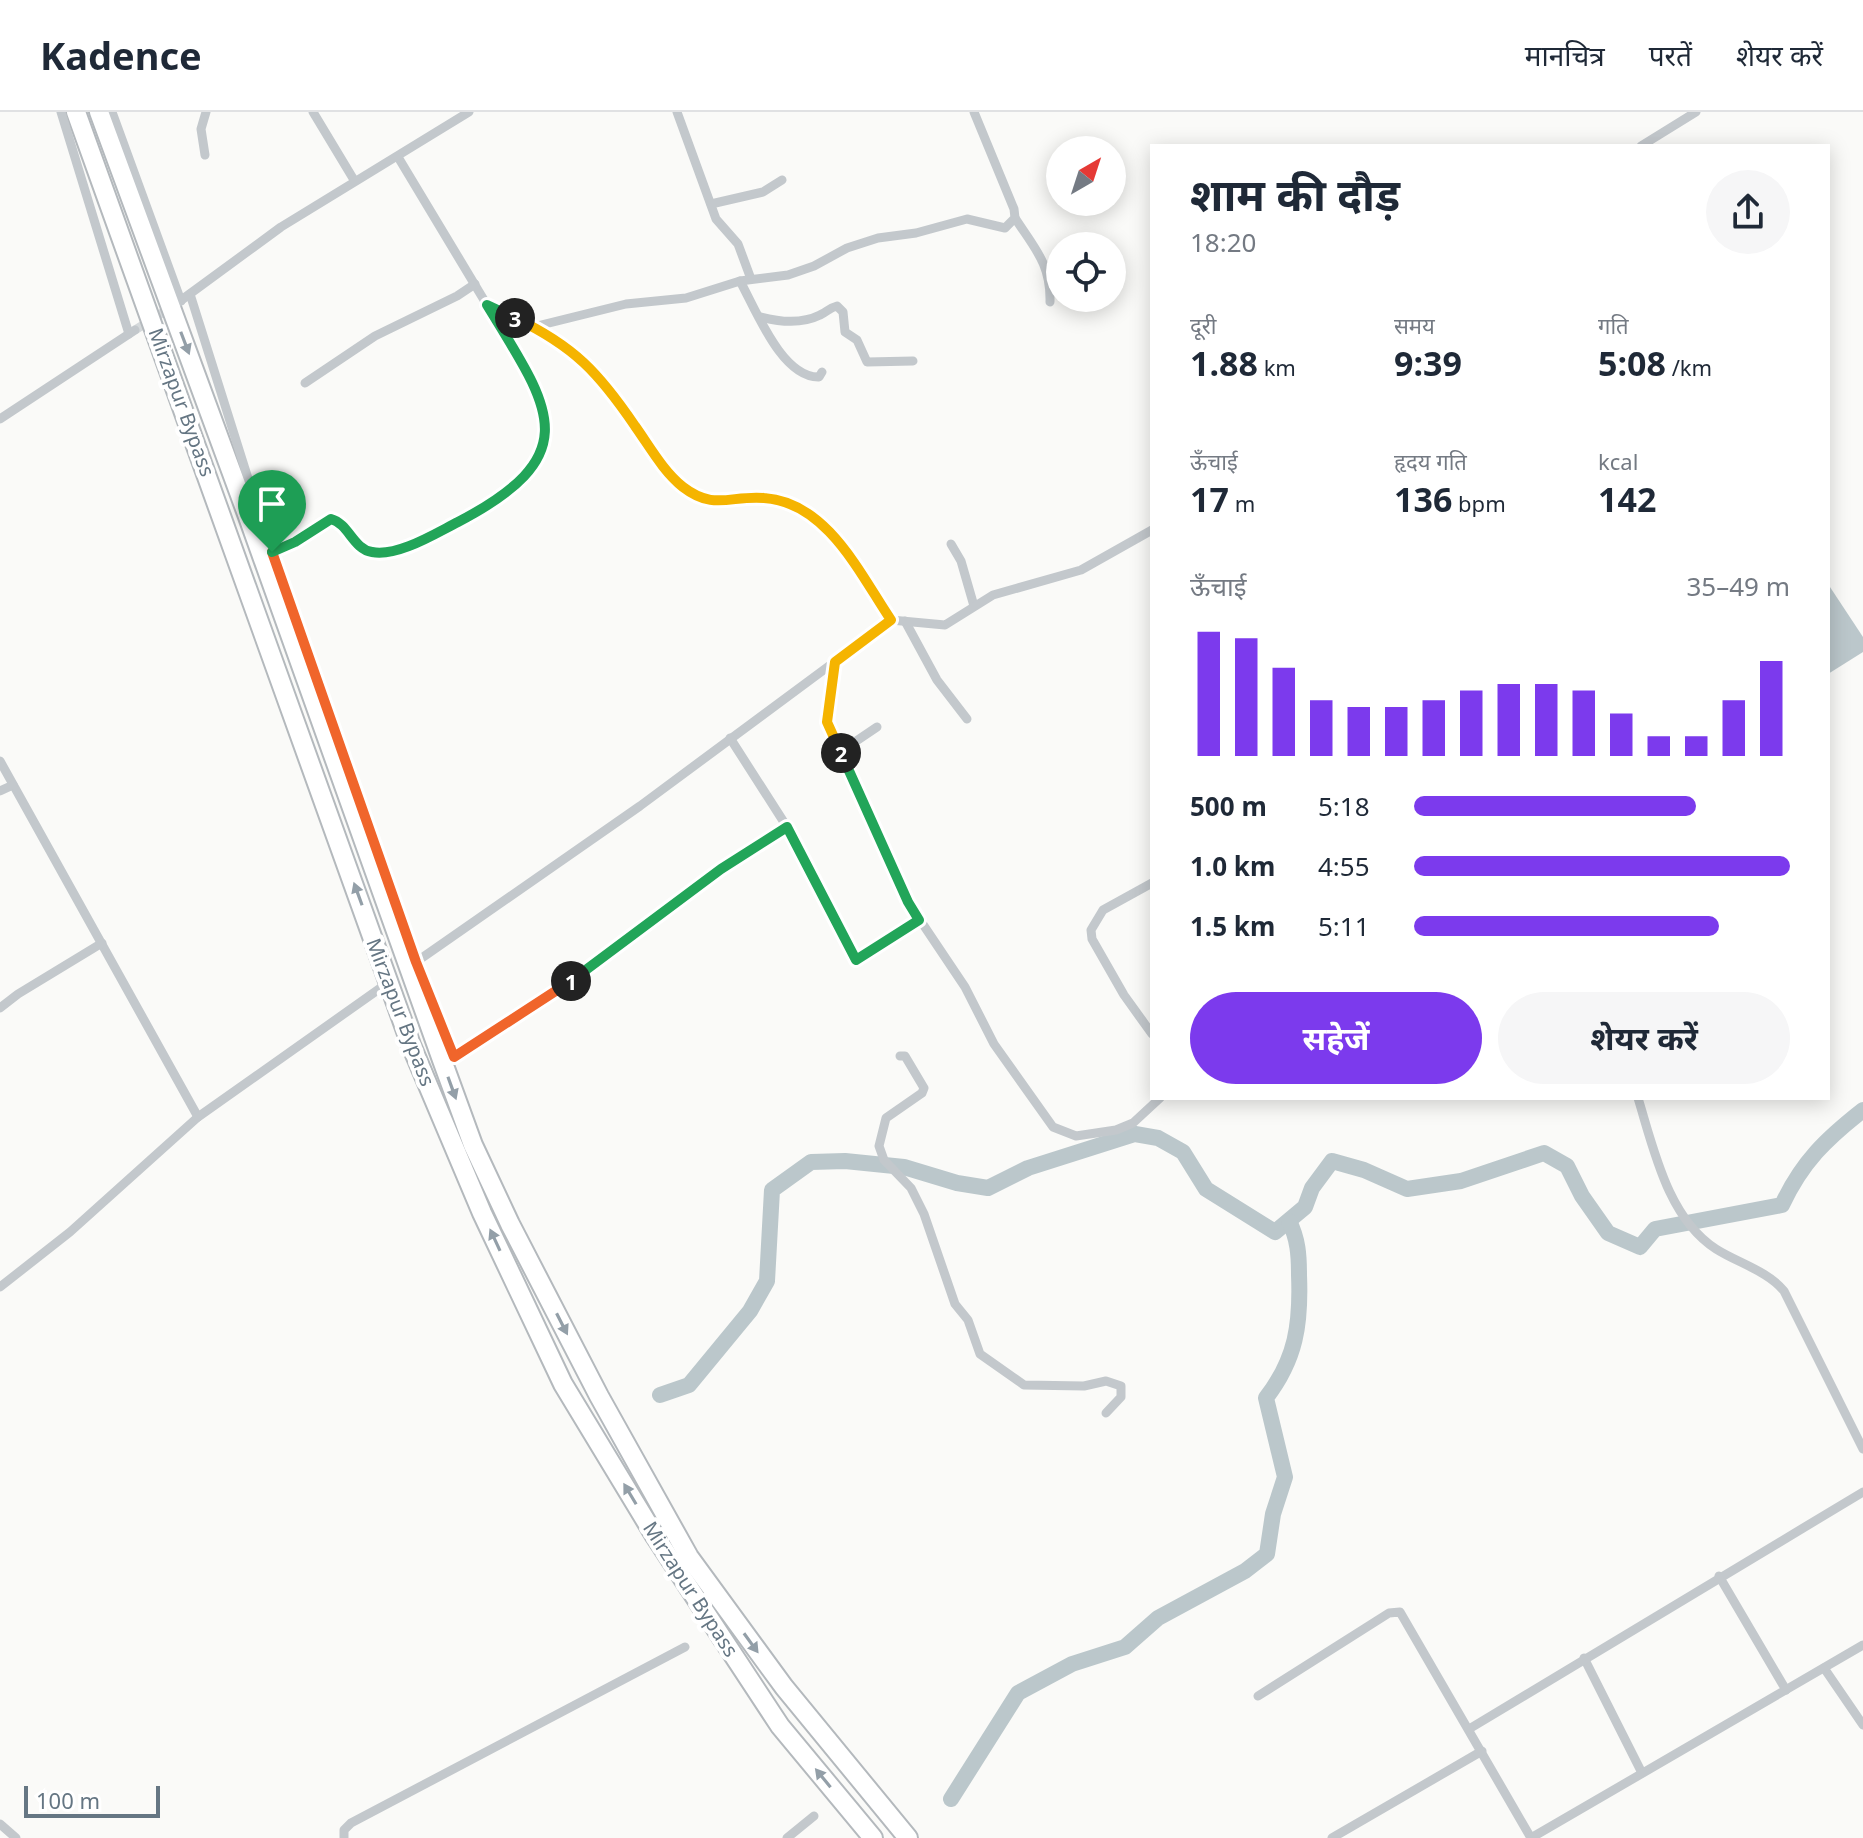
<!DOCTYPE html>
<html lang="hi">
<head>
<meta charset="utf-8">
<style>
  :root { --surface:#fff; --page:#f6f6f7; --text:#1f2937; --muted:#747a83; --line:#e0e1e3; --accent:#7c3aed }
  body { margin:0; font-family:"Noto Sans","Noto Sans Devanagari",sans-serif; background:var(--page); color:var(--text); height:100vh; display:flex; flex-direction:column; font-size:30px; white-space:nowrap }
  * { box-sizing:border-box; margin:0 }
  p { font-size:26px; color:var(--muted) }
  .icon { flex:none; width:44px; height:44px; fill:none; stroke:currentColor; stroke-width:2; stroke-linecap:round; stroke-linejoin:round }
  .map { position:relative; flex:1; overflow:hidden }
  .details { position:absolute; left:1150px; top:32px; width:680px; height:956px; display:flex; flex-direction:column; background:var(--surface); border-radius:0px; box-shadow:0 4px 20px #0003 }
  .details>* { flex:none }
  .needle { width:52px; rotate:39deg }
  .fabs { position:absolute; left:1046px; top:24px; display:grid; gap:16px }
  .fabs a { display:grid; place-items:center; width:80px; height:80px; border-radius:50%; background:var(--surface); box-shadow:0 4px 20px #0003; font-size:40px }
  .scale { position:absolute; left:24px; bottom:20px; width:136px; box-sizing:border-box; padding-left:8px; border:4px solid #657683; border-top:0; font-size:22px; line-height:28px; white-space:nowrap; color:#657683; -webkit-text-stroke:6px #fff; paint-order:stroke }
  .pin { position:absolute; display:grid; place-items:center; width:68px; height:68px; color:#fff; margin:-82px -34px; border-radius:50% 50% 50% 0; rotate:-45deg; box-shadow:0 0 8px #0007 }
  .pin .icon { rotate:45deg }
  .km { position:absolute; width:40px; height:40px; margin:-20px; border-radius:50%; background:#222; color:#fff; font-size:22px; line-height:40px; text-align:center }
  .round { display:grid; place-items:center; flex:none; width:84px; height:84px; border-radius:42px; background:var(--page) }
  .summary { display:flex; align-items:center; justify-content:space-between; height:136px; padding:0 40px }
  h1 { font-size:44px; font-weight:700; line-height:60px }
  .stats { display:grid; grid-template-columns:repeat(3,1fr); gap:12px; height:136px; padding:8px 40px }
  .stats div { display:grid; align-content:center }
  .stats b { font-size:34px; font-weight:700 }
  .stats small { font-size:22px; font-weight:400 }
  .stats p { font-size:22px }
  .chart { height:224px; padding:16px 40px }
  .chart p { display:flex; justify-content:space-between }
  .chart svg { width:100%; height:144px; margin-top:8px; stroke:var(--accent); stroke-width:6 }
  .cta { display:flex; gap:16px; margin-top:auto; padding:16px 40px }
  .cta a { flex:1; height:92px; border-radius:48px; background:var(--accent); color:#fff; font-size:32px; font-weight:700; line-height:92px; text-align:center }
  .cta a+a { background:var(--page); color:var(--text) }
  ul { padding:0 40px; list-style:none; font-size:26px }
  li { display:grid; grid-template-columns:128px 96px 1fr; align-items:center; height:60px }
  li i { height:20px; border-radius:10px; background:var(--accent) }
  header { display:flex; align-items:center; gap:48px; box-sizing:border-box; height:112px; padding:0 40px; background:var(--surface); border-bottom:2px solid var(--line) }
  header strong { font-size:38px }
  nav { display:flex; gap:44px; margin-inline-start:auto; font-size:28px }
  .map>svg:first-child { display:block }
  .water { fill:#bbc7cb }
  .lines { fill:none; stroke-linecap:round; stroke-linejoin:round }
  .river { stroke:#bbc7cb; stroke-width:16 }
  .street-tunnel { stroke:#d5d9db; stroke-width:9; stroke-dasharray:9 4.5; stroke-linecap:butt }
  .highway-casing { stroke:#b4b9bd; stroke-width:22 }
  .street { stroke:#c3c8cc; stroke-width:9 }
  .highway { stroke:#fff; stroke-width:18 }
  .oneway { fill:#939fa8 }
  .split-1-casing { stroke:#fff; stroke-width:16 }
  .split-2-casing { stroke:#fff; stroke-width:16 }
  .split-3-casing { stroke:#fff; stroke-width:16 }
  .split-4-casing { stroke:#fff; stroke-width:16 }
  .split-1 { stroke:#f0652b; stroke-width:10 }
  .split-2 { stroke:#22a559; stroke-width:10 }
  .split-3 { stroke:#f5b400; stroke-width:10 }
  .split-4 { stroke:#22a559; stroke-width:10 }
  .labels { text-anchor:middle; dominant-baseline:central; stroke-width:8; stroke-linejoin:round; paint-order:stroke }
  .street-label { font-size:20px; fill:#657683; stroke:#fff }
</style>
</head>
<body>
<header>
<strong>Kadence</strong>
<nav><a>मानचित्र</a><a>परतें</a><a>शेयर करें</a></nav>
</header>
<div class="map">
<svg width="1863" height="1726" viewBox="0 0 1863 1726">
  <rect width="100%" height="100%" fill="#fafaf8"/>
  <!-- water -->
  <path class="water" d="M1828 472 1863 525V540L1828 562Z"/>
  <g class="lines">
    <!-- river -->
    <g class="river">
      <path d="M660 1283 689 1273 750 1199 767 1169 772 1078 811 1050 845 1049 904 1055 957 1071 988 1076 1028 1056 1135 1022 1158 1026 1183 1040 1206 1077 1275 1120 1305 1095 1312 1076 1332 1049 1364 1058 1407 1077 1461 1069 1544 1041 1567 1054 1582 1084 1608 1121 1640 1135 1655 1117 1782 1093C1802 1050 1826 1027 1863 998"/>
      <path d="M951 1687 1018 1581 1072 1552 1125 1535 1158 1506 1245 1459 1267 1442 1273 1402 1285 1365 1266 1286C1296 1247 1301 1212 1299 1163 1299 1143 1298 1127 1289 1109"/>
    </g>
    <!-- street-tunnel -->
    <path class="street-tunnel" d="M135 218 173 194"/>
    <defs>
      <g id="highway">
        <path d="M76 0 411 933 482 1101 563 1272 655 1424 780 1614 873 1726"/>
        <path d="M99 0 247 402 442 948 473 1033 510 1112 599 1284 689 1445 784 1575 908 1726"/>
      </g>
    </defs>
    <!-- highway casing -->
    <use href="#highway" class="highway-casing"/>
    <!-- street -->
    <g class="street">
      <path d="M61 0 129 222"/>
      <path d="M112 0 181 189"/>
      <path d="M313 0 354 68"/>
      <path d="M677 0 716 107 738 132 751 167"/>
      <path d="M1641 34 1696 0"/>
      <path d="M205 43 201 17 206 0"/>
      <path d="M398 45 487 193 533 215 593 256 661 353 698 386 716 390 767 386 783 389 815 408 844 438 891 508"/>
      <path d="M711 92 763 80 782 68"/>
      <path d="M1015 106C1035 137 1051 152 1050 190"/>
      <path d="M740 169C756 198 782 266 819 265L822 260"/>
      <path d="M190 182 269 433 360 691"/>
      <path d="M176 192 281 115 469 0"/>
      <path d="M761 205C780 210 802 212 820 203 827 200 829 196 837 194L843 200 845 220 857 228 867 250 913 249"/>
      <path d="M533 215 626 192 686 186 740 169 788 163 814 154 847 136 878 126 916 121 967 107 1005 116 1015 106 1014 97 974 0"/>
      <path d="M305 271 375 224 457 184 475 172"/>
      <path d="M0 307 135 218"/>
      <path d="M951 432 961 449 974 494"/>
      <path d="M272 440 295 430 331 407C349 412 353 436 373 440 398 445 436 421 458 410 588 342 550 296 487 193"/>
      <path d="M905 509 937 568 967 607"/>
      <path d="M835 550 827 610 834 631 908 790 965 875 994 932 1053 1015 1076 1024 1116 1018 1133 1011 1160 986"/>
      <path d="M730 626 787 715 854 847 858 848 865 840 919 808"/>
      <path d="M840 640 877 615"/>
      <path d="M0 649 198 1005"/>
      <path d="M0 679 13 673"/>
      <path d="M1152 771 1103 798 1091 818 1092 827 1124 883 1152 922"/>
      <path d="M416 850 640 694 891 508 945 513 993 483 1081 458 1152 418"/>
      <path d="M421 863 454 945 589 858 721 757 787 715"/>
      <path d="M0 896 18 882 102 831"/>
      <path d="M900 944H905L924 976 922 981 886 1006 879 1034 884 1048 911 1076 924 1102 955 1192 968 1208 980 1242 1024 1273 1084 1274 1106 1269 1121 1274V1285L1106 1301"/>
      <path d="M1638 986C1654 1038 1668 1106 1716 1137 1738 1151 1768 1159 1784 1179L1863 1337"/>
      <path d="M0 1175 70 1120 198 1005 389 870"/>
      <path d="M1719 1464 1786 1578"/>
      <path d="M1584 1546 1642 1661"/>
      <path d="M1824 1556 1863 1613"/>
      <path d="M1258 1584 1389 1501 1400 1500 1531 1726"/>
      <path d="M1469 1617 1863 1380"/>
      <path d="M0 1712 16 1726"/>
      <path d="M344 1726V1718L351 1711 685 1535"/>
      <path d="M787 1726 814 1704"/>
      <path d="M1332 1726 1482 1639"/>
      <path d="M1531 1726 1863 1533"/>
    </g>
    <!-- highway -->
    <use href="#highway" class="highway"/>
  </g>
  <!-- one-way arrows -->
  <defs><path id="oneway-solid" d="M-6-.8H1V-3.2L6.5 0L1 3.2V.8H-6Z" transform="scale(2)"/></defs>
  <g class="oneway">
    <use href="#oneway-solid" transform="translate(185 231) rotate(69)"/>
    <use href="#oneway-solid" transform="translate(358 782) rotate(-110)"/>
    <use href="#oneway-solid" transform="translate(452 976) rotate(70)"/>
    <use href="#oneway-solid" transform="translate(495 1128) rotate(-115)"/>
    <use href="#oneway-solid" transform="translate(562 1212) rotate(63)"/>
    <use href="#oneway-solid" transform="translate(630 1382) rotate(-121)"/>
    <use href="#oneway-solid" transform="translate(751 1531) rotate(54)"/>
    <use href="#oneway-solid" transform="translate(823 1666) rotate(-129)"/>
  </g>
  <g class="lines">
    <defs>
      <path id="split-1" d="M272 440 416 850 454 945 571 869"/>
      <path id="split-2" d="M571 869 721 757 787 715 856 848 919 808 908 790 841 641"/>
      <path id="split-3" d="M515 206C574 234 599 261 635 314 650 335 663 359 683 375 714 399 731 383 764 386 827 390 860 462 891 508L835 550 827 610 841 641"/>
      <path id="split-4" d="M272 440 295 430 331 407C349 412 353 437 372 440 398 445 436 421 458 410 588 342 550 296 487 193L515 206"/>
    </defs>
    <!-- split-1 casing -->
    <use href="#split-1" class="split-1-casing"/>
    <!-- split-2 casing -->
    <use href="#split-2" class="split-2-casing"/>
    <!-- split-3 casing -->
    <use href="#split-3" class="split-3-casing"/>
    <!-- split-4 casing -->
    <use href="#split-4" class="split-4-casing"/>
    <!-- split-1 -->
    <use href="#split-1" class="split-1"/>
    <!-- split-2 -->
    <use href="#split-2" class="split-2"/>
    <!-- split-3 -->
    <use href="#split-3" class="split-3"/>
    <!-- split-4 -->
    <use href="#split-4" class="split-4"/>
  </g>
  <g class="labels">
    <!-- street labels -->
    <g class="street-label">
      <text transform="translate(182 290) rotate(70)">Mirzapur Bypass</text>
      <text transform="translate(401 900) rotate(69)">Mirzapur Bypass</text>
      <text transform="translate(691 1477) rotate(57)">Mirzapur Bypass</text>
    </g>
  </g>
</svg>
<div class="fabs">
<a><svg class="needle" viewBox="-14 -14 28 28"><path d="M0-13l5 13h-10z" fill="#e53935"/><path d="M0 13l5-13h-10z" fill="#747a83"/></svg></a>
<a><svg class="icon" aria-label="locate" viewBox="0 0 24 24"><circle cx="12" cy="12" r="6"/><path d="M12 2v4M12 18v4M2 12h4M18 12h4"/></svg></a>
</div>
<div class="scale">100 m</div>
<div class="pin" style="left:272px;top:440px;background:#1e9e55"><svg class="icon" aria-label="arrive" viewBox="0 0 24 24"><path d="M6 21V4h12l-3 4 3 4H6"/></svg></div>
<b class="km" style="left:571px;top:869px">1</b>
<b class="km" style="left:841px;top:641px">2</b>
<b class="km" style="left:515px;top:206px">3</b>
<section class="details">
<div class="summary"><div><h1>शाम की दौड़</h1><p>18:20</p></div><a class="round"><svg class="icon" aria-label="share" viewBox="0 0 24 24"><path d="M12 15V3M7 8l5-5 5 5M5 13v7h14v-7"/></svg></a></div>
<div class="stats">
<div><p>दूरी</p><b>1.88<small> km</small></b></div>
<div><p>समय</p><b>9:39</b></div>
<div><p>गति</p><b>5:08<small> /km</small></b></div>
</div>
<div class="stats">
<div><p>ऊँचाई</p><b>17<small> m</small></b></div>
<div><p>हृदय गति</p><b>136<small> bpm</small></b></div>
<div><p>kcal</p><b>142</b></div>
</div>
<div class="chart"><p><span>ऊँचाई</span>35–49 m</p>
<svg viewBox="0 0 160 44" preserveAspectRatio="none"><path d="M5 44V6M15 44V8M25 44V17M35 44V27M45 44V29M55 44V29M65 44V27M75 44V24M85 44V22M95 44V22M105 44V24M115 44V31M125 44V38M135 44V38M145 44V27M155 44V15"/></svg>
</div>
<ul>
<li><b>500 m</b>5:18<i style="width:75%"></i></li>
<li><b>1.0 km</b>4:55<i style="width:100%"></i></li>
<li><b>1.5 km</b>5:11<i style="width:81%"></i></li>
</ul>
<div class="cta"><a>सहेजें</a><a>शेयर करें</a></div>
</section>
</div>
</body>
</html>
